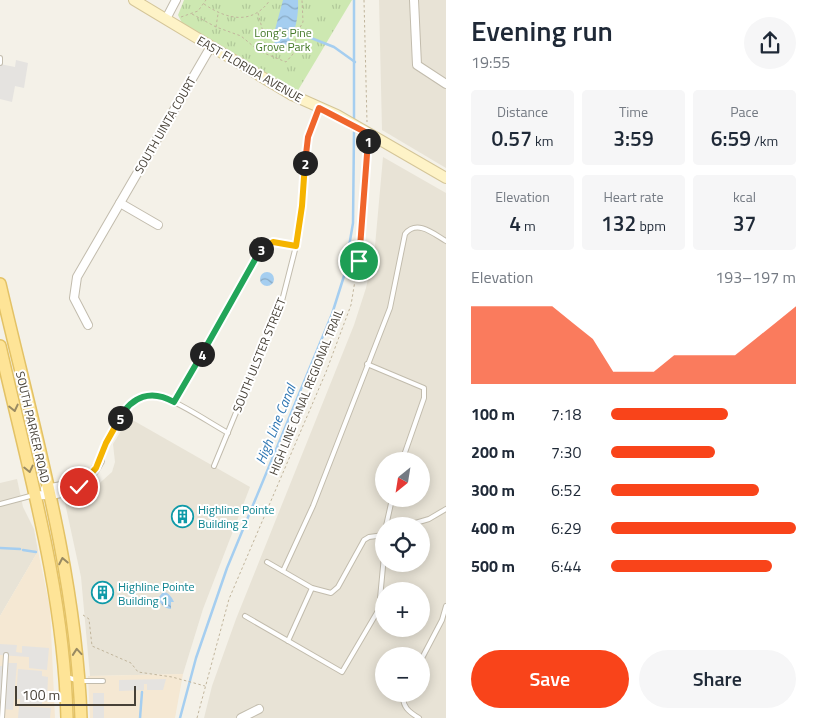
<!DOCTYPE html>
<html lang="en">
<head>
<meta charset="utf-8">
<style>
  :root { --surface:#fff; --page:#f6f6f7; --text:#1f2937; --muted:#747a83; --accent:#f9441a }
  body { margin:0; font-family:"Titillium Web",sans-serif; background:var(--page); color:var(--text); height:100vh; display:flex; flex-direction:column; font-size:19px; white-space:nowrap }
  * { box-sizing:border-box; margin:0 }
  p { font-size:16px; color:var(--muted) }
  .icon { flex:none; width:28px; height:28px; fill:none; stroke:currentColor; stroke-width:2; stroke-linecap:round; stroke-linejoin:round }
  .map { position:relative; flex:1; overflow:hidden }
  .drawer { display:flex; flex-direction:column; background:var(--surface); width:375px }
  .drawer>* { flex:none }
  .needle { width:32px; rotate:210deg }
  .tools { position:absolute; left:375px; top:452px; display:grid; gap:10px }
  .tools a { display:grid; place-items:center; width:55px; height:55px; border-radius:50%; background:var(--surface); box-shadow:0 2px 12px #0003; font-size:25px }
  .scale { position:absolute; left:15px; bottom:12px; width:121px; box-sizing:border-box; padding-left:5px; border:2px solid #474137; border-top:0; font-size:14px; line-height:18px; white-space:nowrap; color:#474137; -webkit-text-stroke:4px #fff; paint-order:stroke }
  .pin { position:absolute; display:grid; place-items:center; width:42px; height:42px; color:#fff; margin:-21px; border:2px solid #fff; border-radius:50%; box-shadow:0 1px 5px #0007 }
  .km { position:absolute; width:25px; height:25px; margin:-12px; border-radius:50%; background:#222; color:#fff; font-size:14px; line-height:25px; text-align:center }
  .round { display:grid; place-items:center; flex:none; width:52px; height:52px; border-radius:26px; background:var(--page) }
  .summary { display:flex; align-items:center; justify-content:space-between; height:85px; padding:0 25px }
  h1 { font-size:28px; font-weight:600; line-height:38px }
  .stats { display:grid; grid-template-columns:repeat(3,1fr); gap:8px; height:85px; padding:5px 25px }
  .stats div { display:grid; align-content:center; border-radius:5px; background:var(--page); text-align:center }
  .stats b { font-size:21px; font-weight:600 }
  .stats small { font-size:14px; font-weight:400 }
  .stats p { font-size:14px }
  .chart { height:140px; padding:10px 25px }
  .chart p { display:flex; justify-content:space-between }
  .chart svg { width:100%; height:90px; margin-top:5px; fill:var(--accent); opacity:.7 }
  .action { display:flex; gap:10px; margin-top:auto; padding:10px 25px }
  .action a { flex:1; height:58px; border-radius:30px; background:var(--accent); color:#fff; font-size:20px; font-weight:600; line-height:58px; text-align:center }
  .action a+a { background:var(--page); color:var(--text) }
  ul { padding:0 25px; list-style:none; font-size:16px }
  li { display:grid; grid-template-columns:80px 60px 1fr; align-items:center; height:38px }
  li i { height:12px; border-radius:6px; background:var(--accent) }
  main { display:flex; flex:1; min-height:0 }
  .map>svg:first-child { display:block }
  .residential { fill:#e8e3d6; fill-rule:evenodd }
  .commercial { fill:#f5e8d3 }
  .park { fill:url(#park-tufts) }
  .parking { fill:#e5e3e0 }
  .water { fill:url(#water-waves) }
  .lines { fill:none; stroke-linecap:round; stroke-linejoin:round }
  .stream { stroke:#a5cef0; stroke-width:2.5 }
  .lane-casing { stroke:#c2bcad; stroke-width:6 }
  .street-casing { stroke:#c2bcad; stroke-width:10 }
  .secondary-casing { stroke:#d4c598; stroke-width:12 }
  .primary-casing { stroke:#e3c266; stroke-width:14 }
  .path { stroke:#c1b59c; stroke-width:1; stroke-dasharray:2.5 2.5; stroke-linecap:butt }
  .lane { stroke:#fff; stroke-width:4 }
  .street { stroke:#fff; stroke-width:8 }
  .secondary { stroke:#fef3c7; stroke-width:10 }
  .primary { stroke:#fee497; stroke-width:11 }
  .oneway { stroke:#998a62 }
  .split-1-casing { stroke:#fff; stroke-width:10 }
  .split-2-casing { stroke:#fff; stroke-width:10 }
  .split-3-casing { stroke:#fff; stroke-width:10 }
  .split-4-casing { stroke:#fff; stroke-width:10 }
  .split-5-casing { stroke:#fff; stroke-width:10 }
  .split-6-casing { stroke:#fff; stroke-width:10 }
  .split-1 { stroke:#f0652b; stroke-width:6 }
  .split-2 { stroke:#f0652b; stroke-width:6 }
  .split-3 { stroke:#f5b400; stroke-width:6 }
  .split-4 { stroke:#22a559; stroke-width:6 }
  .split-5 { stroke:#22a559; stroke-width:6 }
  .split-6 { stroke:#f5b400; stroke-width:6 }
  .labels { text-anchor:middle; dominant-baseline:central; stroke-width:4; stroke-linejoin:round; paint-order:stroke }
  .park-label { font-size:12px; fill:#457929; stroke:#fff }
  .street-label { font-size:12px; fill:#474137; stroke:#fff }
  .culture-label { font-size:12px; fill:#0d838f; stroke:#fff; text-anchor:start }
  .water-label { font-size:14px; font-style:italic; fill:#2f77b3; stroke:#fff }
</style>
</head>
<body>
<main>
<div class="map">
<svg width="446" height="718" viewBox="0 0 446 718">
  <defs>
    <pattern id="park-tufts" width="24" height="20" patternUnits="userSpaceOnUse" patternTransform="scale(1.25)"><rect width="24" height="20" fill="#cde8b1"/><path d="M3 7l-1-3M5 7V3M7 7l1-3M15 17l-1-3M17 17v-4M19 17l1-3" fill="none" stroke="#b1c899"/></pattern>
    <pattern id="water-waves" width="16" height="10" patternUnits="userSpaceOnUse" patternTransform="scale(1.25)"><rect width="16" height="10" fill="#a5cef0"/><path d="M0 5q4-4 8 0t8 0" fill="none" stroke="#88a9c3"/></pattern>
  </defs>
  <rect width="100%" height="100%" fill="#f4f1e8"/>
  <!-- residential -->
  <g class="residential">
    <path d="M379 0H446V168L382 130Z"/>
    <path d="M383 157 446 193V718H204L212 686 236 619 354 325 366 288 375 246ZM384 461H421V499H384ZM384 526H421V564H384ZM384 591H421V629H384ZM384 656H421V694H384Z"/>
    <path d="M129 418 250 487 203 609 183 674 90 676 81 577 65 503 93 489 112 472 115 462 113 444Z"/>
    <path d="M17 479 23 507 34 529 38 551 0 616V483Z"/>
  </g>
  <!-- commercial -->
  <g class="commercial">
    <path d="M38 551 50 608 55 718H0V616Z"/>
    <path d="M183 674 175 718H90L88 676Z"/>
  </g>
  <!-- park -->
  <path class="park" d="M184 0H352L297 92 182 23 178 15Z"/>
  <!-- parking -->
  <g class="parking">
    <path d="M16 60 28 63 24 88 15 86 12 102 0 99V64L15 67Z"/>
    <path d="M0 644 17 645 16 652 22 653V646L49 648 47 670 29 668V657L0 655Z"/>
    <path d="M6 663H17L13 710 3 709 2 718H0V666H6Z"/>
    <path d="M18 669 42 671V676L48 677 47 701H42V706L20 704V699H16Z"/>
    <path d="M166 679 163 690H147V684H144V690L119 691V680Z"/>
    <rect x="93" y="693" width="11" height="25"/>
    <path d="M19 706 51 708 50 718H18Z"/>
  </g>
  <!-- water -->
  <g class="water">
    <path d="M283 0H298C299 14 295 41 282 49L275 45 273 37Z"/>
    <circle cx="267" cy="279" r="7"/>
    <path d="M163 592C168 592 172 597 174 602H171V609C164 608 159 604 159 597Z"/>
  </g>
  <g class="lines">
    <!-- stream -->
    <g class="stream">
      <path d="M306 36 334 47 355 62"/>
      <path d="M354 120V0"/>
      <path d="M0 548 20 549"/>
      <path d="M23 550 36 552"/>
      <path d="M140 718 142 692"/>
      <path d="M180 718 196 658 227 568 332 314 344 276 353 223 354 132"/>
    </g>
    <defs>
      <g id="lane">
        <path d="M0 58V63"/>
        <path d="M367 364 424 388V398L402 461"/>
        <path d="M174 401 263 246 273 242 296 246"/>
        <path d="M100 461C131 363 161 394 228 433"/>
        <path d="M214 466 282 301 296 246 302 206 306 144 319 109"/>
        <path d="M0 504 34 495"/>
        <path d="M386 526 392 499"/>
        <path d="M405 526 429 519 446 509"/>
        <path d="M267 562 312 588 331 593 338 587 364 540 369 537 384 535"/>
        <path d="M283 571 313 506 390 308 405 234C417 219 434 234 446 241"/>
        <path d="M245 616 342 672 379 609 384 556"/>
        <path d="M288 641 312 588"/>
        <path d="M421 660 442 620 446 606"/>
        <path d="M67 677 79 681H103"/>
        <path d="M404 694C401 706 409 712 419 718"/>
        <path d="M2 718 6 655"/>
      </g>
      <g id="street">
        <path d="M414 0 417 65 446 84"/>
        <path d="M166 19 176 0"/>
        <path d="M120 203 158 225"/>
        <path d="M88 325 74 298 77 277 210 48"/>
        <path d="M45 489 84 482"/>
        <path d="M35 495C64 497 87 487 100 461"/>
        <path d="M241 718 259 709"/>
      </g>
      <path id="secondary" d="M134 0 292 95 337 115 446 178"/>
      <g id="primary">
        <path d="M0 284C33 427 76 571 81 718"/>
        <path d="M0 346C28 469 64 591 67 718"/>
      </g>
    </defs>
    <!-- lane casing -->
    <use href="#lane" class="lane-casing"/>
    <!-- street casing -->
    <use href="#street" class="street-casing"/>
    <!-- secondary casing -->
    <use href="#secondary" class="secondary-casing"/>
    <!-- primary casing -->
    <use href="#primary" class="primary-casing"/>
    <!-- path -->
    <g class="path">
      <path d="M364 0 367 122"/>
      <path d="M204 4C226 19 252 26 270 0"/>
      <path d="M192 14 216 27 241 36 259 51 286 62 293 54 297 33 303 22 302 0"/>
      <path d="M181 17 198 11 206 0"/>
      <path d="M216 27 218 14"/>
      <path d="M255 48 263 32 258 13"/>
      <path d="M83 615 89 619 92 646 131 663 138 672 172 677 205 686"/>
      <path d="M197 718 229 599 326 372 351 305 361 244 368 143"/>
    </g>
    <!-- lane -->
    <use href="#lane" class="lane"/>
    <!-- street -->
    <use href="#street" class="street"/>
    <!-- secondary -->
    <use href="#secondary" class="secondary"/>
    <!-- primary -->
    <use href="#primary" class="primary"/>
  </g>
  <!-- one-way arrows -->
  <defs><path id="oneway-chevron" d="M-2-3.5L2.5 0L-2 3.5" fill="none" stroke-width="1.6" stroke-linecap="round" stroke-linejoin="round" transform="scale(1.25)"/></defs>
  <g class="oneway">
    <use href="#oneway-chevron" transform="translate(14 408) rotate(77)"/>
    <use href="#oneway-chevron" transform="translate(29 469) rotate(77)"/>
    <use href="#oneway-chevron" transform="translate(63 561) rotate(-101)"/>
    <use href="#oneway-chevron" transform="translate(77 652) rotate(-95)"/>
  </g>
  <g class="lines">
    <defs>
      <path id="split-1" d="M359 261 368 141"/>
      <path id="split-2" d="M305 163 308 137 319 108 369 134 368 141"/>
      <path id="split-3" d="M261 249 273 242 296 246 302 206 305 163"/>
      <path id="split-4" d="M202 354 261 249"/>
      <path id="split-5" d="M120 418C132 396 151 389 174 402L202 354"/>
      <path id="split-6" d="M79 487 96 468 106 443 120 418"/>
    </defs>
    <!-- split-1 casing -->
    <use href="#split-1" class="split-1-casing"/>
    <!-- split-2 casing -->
    <use href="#split-2" class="split-2-casing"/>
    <!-- split-3 casing -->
    <use href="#split-3" class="split-3-casing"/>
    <!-- split-4 casing -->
    <use href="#split-4" class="split-4-casing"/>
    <!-- split-5 casing -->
    <use href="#split-5" class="split-5-casing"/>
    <!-- split-6 casing -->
    <use href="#split-6" class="split-6-casing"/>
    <!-- split-1 -->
    <use href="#split-1" class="split-1"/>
    <!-- split-2 -->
    <use href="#split-2" class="split-2"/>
    <!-- split-3 -->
    <use href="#split-3" class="split-3"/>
    <!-- split-4 -->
    <use href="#split-4" class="split-4"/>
    <!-- split-5 -->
    <use href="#split-5" class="split-5"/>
    <!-- split-6 -->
    <use href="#split-6" class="split-6"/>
  </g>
  <!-- icons -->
  <defs>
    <symbol id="building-ring" viewBox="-11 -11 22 22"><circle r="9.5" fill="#fff" stroke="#0f9aa8" stroke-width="1.5"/><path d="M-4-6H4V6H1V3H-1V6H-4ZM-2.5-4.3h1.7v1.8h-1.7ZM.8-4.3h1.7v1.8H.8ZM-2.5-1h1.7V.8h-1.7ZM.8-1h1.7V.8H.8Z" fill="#0f9aa8"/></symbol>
  </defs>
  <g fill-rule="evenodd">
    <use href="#building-ring" x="170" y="504" width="25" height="25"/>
    <use href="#building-ring" x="90" y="580" width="25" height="25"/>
  </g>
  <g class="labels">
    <!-- park labels -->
    <g class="park-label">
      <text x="283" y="32">Long's Pine<tspan x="283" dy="14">Grove Park</tspan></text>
    </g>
    <!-- street labels -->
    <g class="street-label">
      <text transform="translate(250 69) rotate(30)">EAST FLORIDA AVENUE</text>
      <text transform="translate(165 125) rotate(-60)">SOUTH UINTA COURT</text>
      <text transform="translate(259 355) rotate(-68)">SOUTH ULSTER STREET</text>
      <text transform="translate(306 392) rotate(-68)">HIGH LINE CANAL REGIONAL TRAIL</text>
      <text transform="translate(33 427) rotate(77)">SOUTH PARKER ROAD</text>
    </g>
    <!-- culture labels -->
    <g class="culture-label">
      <text x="198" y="509">Highline Pointe<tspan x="198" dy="14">Building 2</tspan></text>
      <text x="118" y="586">Highline Pointe<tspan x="118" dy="14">Building 1</tspan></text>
    </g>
    <!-- water labels -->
    <g class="water-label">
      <text transform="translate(275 424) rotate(-68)">High Line Canal</text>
    </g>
  </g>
</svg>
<div class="tools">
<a><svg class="needle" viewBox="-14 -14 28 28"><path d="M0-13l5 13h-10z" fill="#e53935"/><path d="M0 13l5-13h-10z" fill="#747a83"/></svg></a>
<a><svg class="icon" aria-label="locate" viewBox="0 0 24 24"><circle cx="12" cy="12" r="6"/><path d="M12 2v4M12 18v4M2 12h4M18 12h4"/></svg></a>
<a>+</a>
<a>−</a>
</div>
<div class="scale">100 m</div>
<div class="pin" style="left:359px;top:261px;background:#1e9e55"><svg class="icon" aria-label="arrive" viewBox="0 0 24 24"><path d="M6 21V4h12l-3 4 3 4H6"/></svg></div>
<div class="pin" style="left:79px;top:487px;background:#d93025"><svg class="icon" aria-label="check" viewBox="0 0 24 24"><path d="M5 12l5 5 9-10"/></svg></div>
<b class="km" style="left:368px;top:141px">1</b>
<b class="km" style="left:305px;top:163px">2</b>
<b class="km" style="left:261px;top:249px">3</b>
<b class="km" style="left:202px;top:354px">4</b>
<b class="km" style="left:120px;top:418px">5</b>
</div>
<section class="drawer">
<div class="summary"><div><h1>Evening run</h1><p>19:55</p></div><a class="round"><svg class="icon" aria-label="share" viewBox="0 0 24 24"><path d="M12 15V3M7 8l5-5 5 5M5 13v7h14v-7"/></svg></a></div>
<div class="stats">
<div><p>Distance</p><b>0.57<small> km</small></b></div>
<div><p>Time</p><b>3:59</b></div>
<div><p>Pace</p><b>6:59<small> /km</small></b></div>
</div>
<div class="stats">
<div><p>Elevation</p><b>4<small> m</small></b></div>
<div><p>Heart rate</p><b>132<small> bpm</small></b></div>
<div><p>kcal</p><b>37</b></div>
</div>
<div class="chart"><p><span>Elevation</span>193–197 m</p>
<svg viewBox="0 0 160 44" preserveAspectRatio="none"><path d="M0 44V6L10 6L20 6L30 6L40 6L50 14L60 22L70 38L80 38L90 38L100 30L110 30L120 30L130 30L140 22L150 14L160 6V44z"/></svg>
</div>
<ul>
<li><b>100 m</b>7:18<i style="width:63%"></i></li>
<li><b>200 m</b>7:30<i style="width:56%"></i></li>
<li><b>300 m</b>6:52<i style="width:80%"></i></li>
<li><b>400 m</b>6:29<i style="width:100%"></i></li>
<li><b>500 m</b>6:44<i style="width:87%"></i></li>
</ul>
<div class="action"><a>Save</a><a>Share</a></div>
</section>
</main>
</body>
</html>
